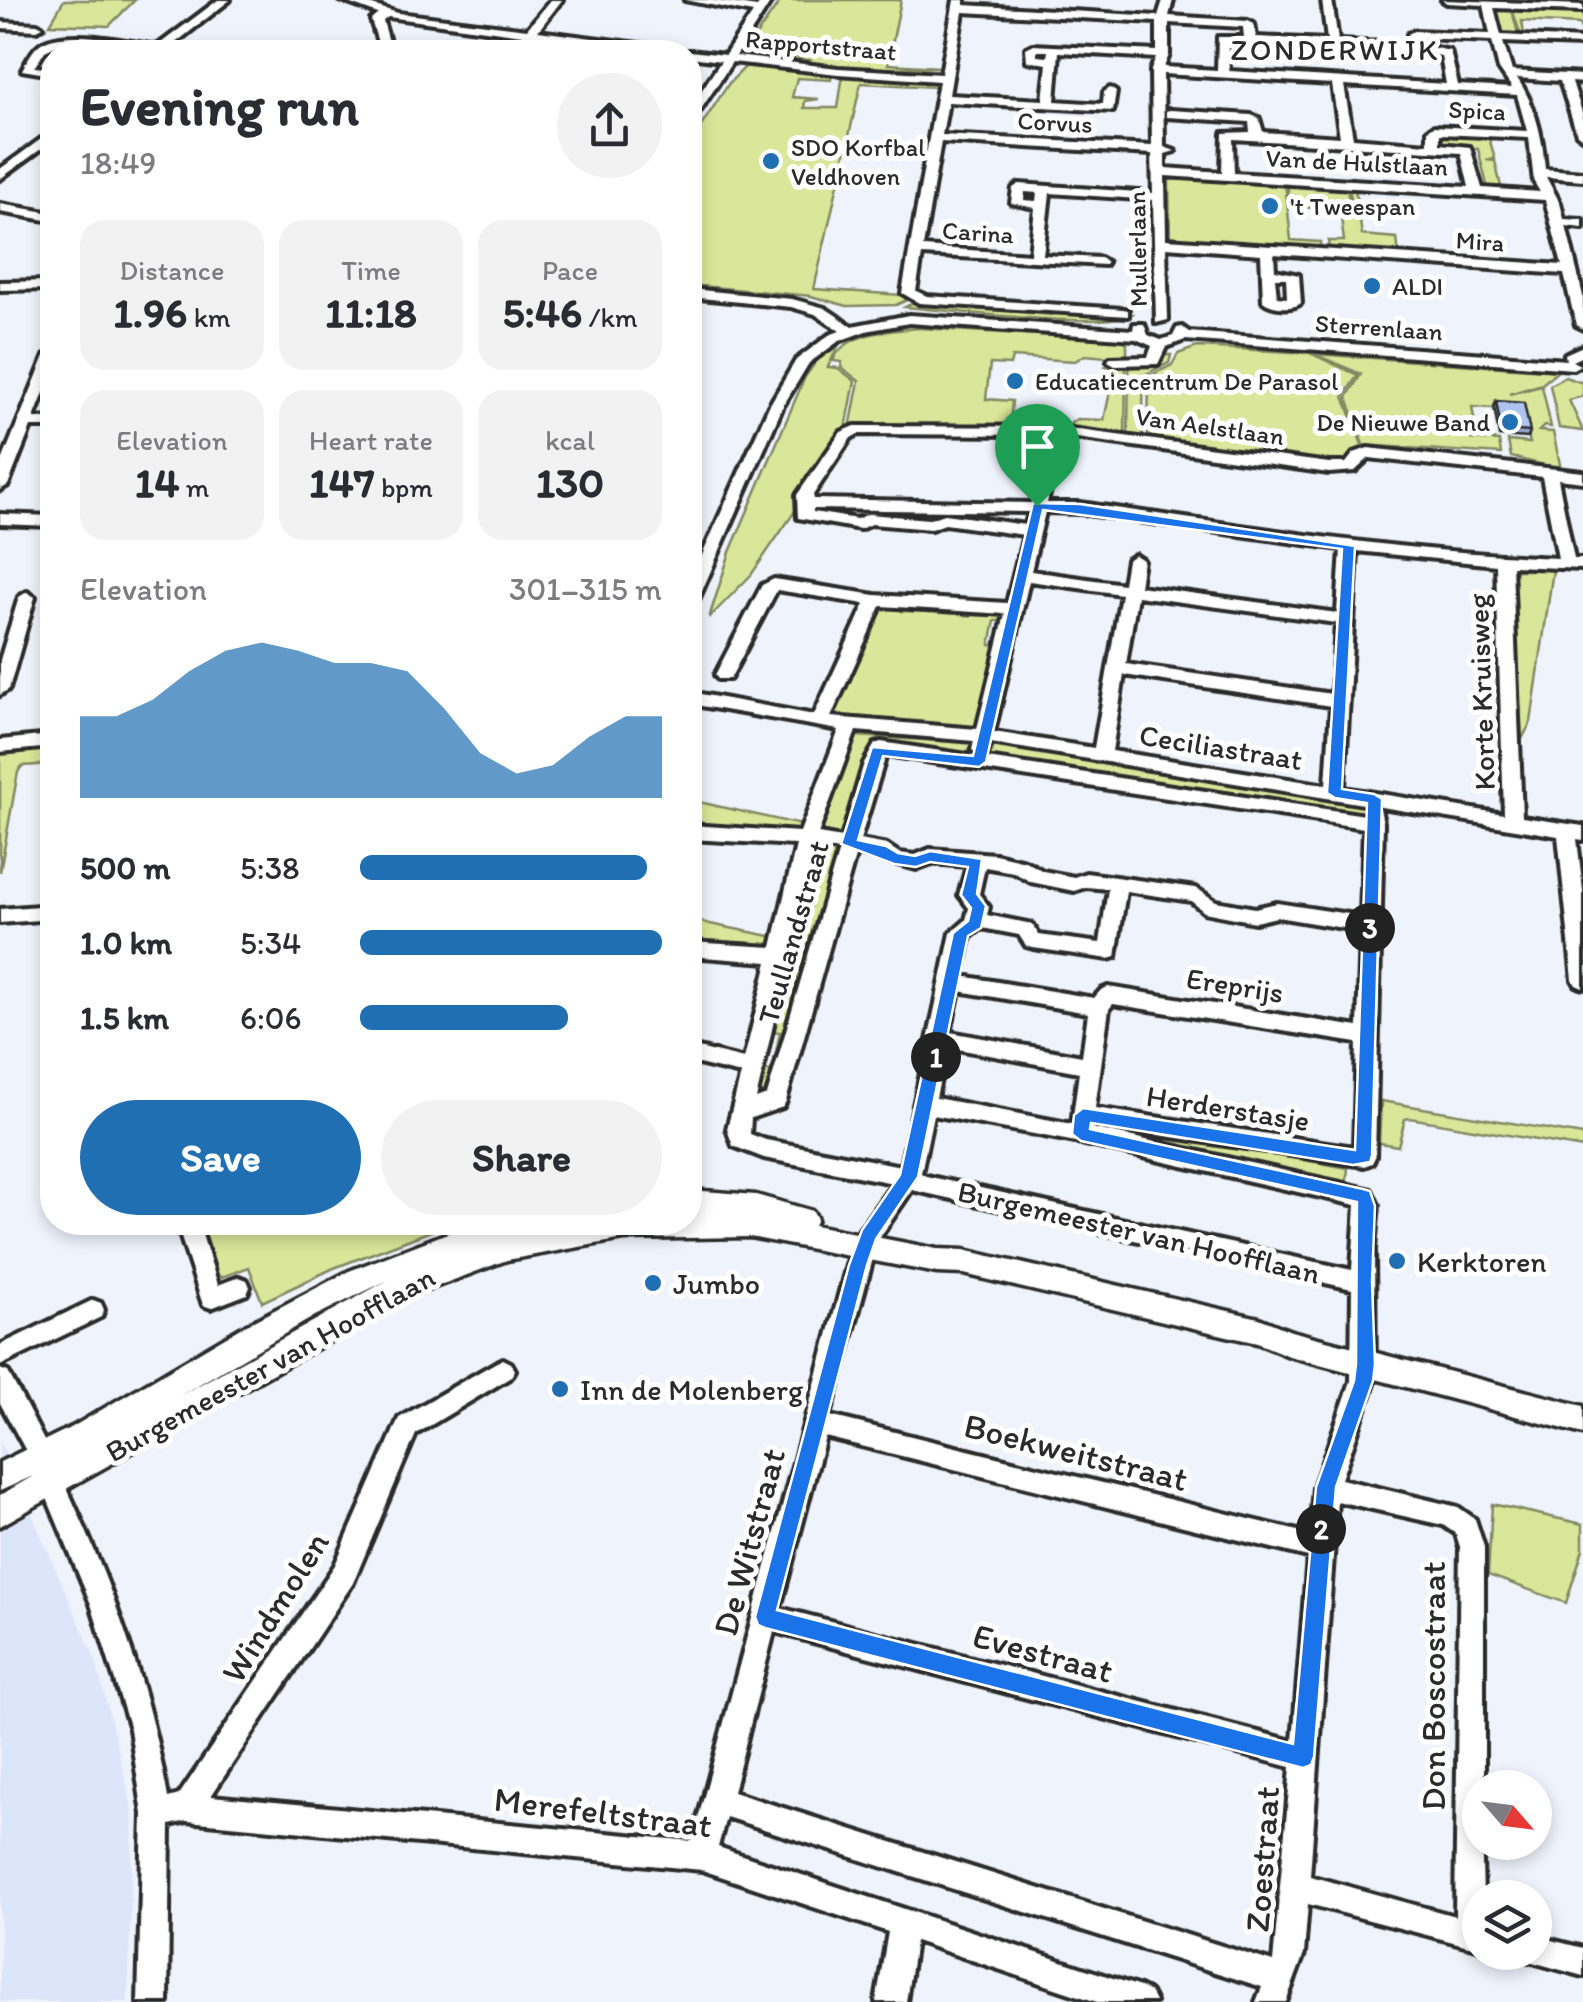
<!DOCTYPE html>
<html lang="en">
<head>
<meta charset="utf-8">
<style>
  :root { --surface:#fff; --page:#f2f2f3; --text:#2b2b33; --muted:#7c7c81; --accent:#1f6fb2 }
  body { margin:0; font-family:Itim,sans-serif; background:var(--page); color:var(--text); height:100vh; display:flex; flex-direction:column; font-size:38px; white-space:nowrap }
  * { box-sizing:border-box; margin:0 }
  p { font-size:32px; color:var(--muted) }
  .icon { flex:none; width:55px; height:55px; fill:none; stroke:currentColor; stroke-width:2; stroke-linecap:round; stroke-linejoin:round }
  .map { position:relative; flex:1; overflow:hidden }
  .side { position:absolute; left:40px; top:40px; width:662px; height:1195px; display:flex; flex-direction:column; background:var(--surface); border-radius:40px; box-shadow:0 5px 15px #0003 }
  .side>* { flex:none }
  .needle { width:65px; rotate:118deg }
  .buttons { position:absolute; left:1462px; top:1770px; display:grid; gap:20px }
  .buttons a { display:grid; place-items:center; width:90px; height:90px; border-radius:50%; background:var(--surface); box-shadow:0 5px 15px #0003; font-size:50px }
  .pin { position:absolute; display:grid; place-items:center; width:85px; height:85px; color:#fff; margin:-102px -42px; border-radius:50% 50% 50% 0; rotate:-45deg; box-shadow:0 0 10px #0007 }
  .pin .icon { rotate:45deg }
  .km { position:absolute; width:50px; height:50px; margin:-25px; border-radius:50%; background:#222; color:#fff; font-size:28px; line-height:50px; text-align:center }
  .round { display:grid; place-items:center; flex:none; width:105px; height:105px; border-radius:52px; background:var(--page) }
  .overview { display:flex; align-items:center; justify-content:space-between; height:170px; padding:0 40px }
  h1 { font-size:55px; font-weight:700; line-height:75px }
  .metrics { display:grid; grid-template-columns:repeat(3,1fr); gap:15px; height:170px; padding:10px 40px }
  .metrics div { display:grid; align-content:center; border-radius:25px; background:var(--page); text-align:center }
  .metrics b { font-size:42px; font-weight:700 }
  .metrics small { font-size:28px; font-weight:400 }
  .metrics p { font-size:28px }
  .chart { height:280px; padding:20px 40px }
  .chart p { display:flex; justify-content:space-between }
  .chart svg { width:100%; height:180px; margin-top:10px; fill:var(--accent); opacity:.7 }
  .cta { display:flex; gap:20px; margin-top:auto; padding:20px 40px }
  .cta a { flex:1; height:115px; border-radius:60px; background:var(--accent); color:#fff; font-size:40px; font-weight:700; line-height:115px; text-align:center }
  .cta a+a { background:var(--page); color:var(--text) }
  ul { padding:0 40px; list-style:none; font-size:32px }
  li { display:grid; grid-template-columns:160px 120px 1fr; align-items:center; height:75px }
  li i { height:25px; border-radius:12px; background:var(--accent) }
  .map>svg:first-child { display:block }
  .built { fill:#dce5f9 }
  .green { fill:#dae699; stroke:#828862; stroke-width:2.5 }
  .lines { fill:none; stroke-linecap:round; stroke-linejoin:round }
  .minor-casing { stroke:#2b2b2b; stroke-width:8 }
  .major-casing { stroke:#2b2b2b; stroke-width:7 }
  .minor { fill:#fff; fill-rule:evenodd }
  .major { fill:#fff; fill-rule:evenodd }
  .wall { fill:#96a8d0; stroke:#2b2b2b; stroke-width:2.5 }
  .building { fill:#afc3f2; stroke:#2b2b2b; stroke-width:2.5 }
  .route { fill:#1a73e8; stroke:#fff; stroke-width:2.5; fill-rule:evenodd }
  .poi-dot { fill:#1f6fb2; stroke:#fff; stroke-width:4 }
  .labels { text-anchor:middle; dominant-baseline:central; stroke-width:10; stroke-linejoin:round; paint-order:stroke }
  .far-street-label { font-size:25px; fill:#2b2b2b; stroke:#fff }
  .far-poi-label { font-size:25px; fill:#2b2b2b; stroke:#fff; text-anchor:start }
  .far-quarter-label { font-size:30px; letter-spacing:2.5px; fill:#2b2b2b; stroke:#fff }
  .street-label { font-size:30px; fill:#2b2b2b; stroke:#fff }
  .poi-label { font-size:30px; fill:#2b2b2b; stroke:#fff; text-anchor:start }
  .near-street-label { font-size:35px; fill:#2b2b2b; stroke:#fff }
</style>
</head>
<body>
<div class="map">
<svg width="1583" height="2002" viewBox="0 0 1583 2002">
  <rect width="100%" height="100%" fill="#eff3fc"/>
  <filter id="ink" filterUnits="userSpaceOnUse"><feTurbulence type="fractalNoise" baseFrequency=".01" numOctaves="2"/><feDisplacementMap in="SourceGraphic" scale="20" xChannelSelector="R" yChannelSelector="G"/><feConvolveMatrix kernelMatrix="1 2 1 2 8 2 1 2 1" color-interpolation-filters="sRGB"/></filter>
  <g filter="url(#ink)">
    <!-- built -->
    <path class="built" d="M0 1442 96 1661 133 1810 128 2002H0Z"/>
    <!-- green -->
    <g class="green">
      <path d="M64 0H135L109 26 50 24Z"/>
      <path d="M781 0H901L888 64 940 67 895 68 944 71 936 75 801 64 809 60 751 54 755 37Z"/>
      <path d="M1509 5 1583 9V33L1579 24 1522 21 1524 34 1534 37 1521 36 1511 6 1519 38 1499 33 1492 7Z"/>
      <path d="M748 64 831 73V80L797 78 792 97 819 99 805 101 804 108H838L843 74 940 81V98H935L936 87 861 83 814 289 902 295 904 286 909 299 896 305 847 306 811 296 690 285V143L729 83Z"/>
      <path d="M1439 133 1488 134 1495 159 1486 160 1495 161 1502 191 1480 187 1487 185 1478 149 1443 146Z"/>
      <path d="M1169 178 1285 182 1291 240 1320 242 1321 248 1170 239Z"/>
      <path d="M1288 182 1347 187 1350 212 1353 211 1349 187 1355 188 1362 235 1397 238 1399 255 1329 249 1328 241H1344L1340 210 1288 206Z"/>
      <path d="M915 302 1051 315 1057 311 1132 314C1106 330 945 310 905 307Z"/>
      <path d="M919 328 1123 340 1127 343V359L1085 355 1075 361 1012 357 1010 365 990 364 986 399 1012 401 1011 413 1026 414 1024 426 850 428 859 381 841 367 842 362 833 361C844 331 893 331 919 328Z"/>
      <path d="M838 346 828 367 838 368 855 381 846 428 799 490 800 504 751 575 709 618 730 552 805 377 818 359Z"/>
      <path d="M1197 347 1310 353 1358 375 1344 396 1364 450 1340 464 1148 440 1149 376 1172 365 1178 354Z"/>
      <path d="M1314 354 1558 371 1542 384 1509 394 1542 386 1551 427 1544 426 1539 431 1553 432 1561 469 1511 457 1508 441 1530 443 1526 427 1529 426 1512 409 1472 407 1476 429H1470L1471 439 1499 441 1501 454 1363 445 1347 397 1361 374Z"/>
      <path d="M1165 355H1171L1169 363 1144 375 1142 439 1128 437 1129 363H1155Z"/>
      <path d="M1112 362 1126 363 1125 437 1070 430 1071 423 1077 419 1104 420 1115 368 1106 366Z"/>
      <path d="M1565 377 1583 383V396L1569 400 1583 431 1559 428 1550 385Z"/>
      <path d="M1518 570H1553L1531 722 1522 739 1507 579 1509 572Z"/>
      <path d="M901 605 902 611 930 612 931 607 965 609V615L989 616 990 611 1004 614 1005 621H995L990 645 998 646 986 705H982L975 727 839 717 833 712 878 606Z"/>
      <path d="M855 736 977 743 973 757 885 745 846 835 824 832 820 825Z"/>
      <path d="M52 744V764L22 766 18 772 0 872V750Z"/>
      <path d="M994 745 1378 806V817L989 759Z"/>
      <path d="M690 800 806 826 803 830 690 825Z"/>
      <path d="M825 846 847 851 773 1097 755 1100 762 1070 772 1071 780 1032 771 1031 793 936 802 937 805 921 797 919 798 914 808 915 815 888 805 886 812 853Z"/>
      <path d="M690 920 775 937 772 950 690 945Z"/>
      <path d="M1381 1101 1583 1135V1148L1410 1118 1405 1119 1398 1146 1379 1143Z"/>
      <path d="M1116 1126 1348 1168 1346 1187 1110 1133 1109 1127Z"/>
      <path d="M202 1223V1222L452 1223 334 1268 262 1302 249 1267 219 1278Z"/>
      <path d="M1492 1504 1583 1524V1549L1566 1603 1488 1575Z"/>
    </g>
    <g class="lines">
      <defs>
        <g id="minor">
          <path d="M218 0H230L169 48 175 52 58 45 45 51 35 67 52 69V75L22 70C27 61 32 50 40 44 64 27 129 42 157 46Z"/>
          <path d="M340 0H356L398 13 527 29 551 0H562L538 31 677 49 683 52H654L533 37 521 52H510L522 35 388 17 383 21 392 52H381L371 20 378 14Z"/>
          <path d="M685 0H710L757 7 762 0H772L736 56 838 68 941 74 954 0H964V5L1158 16 1163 0H1173L1169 16 1248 21 1254 24 1256 37 1327 40 1322 0H1332L1338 41 1409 44 1408 34 1414 31 1490 34 1484 5 1447 3 1442 0 1583 5V11L1494 8 1501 35 1583 39V45L1503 42 1512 71 1583 75V83L1572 82 1583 115V138L1577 134 1560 81 1517 78C1535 104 1543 138 1545 169L1583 172V180L1546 177 1560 203 1564 219 1583 220V228L1566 226 1583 296V329L1576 325 1564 274 1274 254 1275 270 1299 275 1301 303C1293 310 1271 308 1263 301L1261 254 1166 247 1168 320 1156 323 1153 200 1050 193 1043 255 1100 258 1107 262 1105 265 922 255 916 291 927 296 1123 309 1128 310V316L919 303 902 293 939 81 838 74 732 62 694 120 690 121V108L721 61 690 57V52H685L690 51 725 55 753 13ZM963 12 1157 22V51L1032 45 1026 48 1027 61 1047 64 1043 100 949 95ZM1169 23 1243 27 1244 37H1218L1217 70 1164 67 1169 55ZM1420 38 1492 41 1499 69 1512 88 1458 85 1450 51 1421 45ZM1228 43 1415 51 1441 56 1446 84 1229 71ZM1037 51H1048L1047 57 1037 56ZM1059 52 1156 58 1151 70 1152 146 942 135 948 102 1113 111 1116 92 1110 88 1104 92 1103 104 1055 101ZM1163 74 1332 84 1340 137 1263 132 1259 118 1251 115 1170 110 1166 111V117L1249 122 1250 132 1223 133 1222 172 1165 168V154L1175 151 1164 147ZM1344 85 1517 95 1527 131 1434 126 1428 130V144L1353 138ZM1440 134 1529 138 1534 182 1540 192 1482 188 1470 147 1440 144ZM1233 139 1461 153 1469 187 1234 173ZM941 142 1152 154 1153 193 1019 184 1013 188 1011 203 1035 208 1030 254 923 247ZM1165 176 1545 200 1562 265 1166 239ZM1025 192 1037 193 1036 201 1024 200ZM1275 278H1286L1287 298 1277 297Z"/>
          <path d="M0 22 37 24 43 27 37 30 0 28Z"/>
          <path d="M52 131V141L0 179V169Z"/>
          <path d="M0 204 52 213V221L0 212Z"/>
          <path d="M52 281V289L0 290V282Z"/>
          <path d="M690 289 792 299 825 308 852 326 909 315 1133 330 1134 324H1144L1148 335 1161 340 1173 336 1177 328 1182 327 1189 332 1566 360 1565 354 1583 346V356L1572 361 1580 365 1573 369 1185 340 1166 347 1158 364 1115 365 1108 361 1110 358 1148 357 1152 346 1136 339 909 323 866 331 839 341 809 363 783 406 698 600 690 605V582L769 406 796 360 829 335 840 331 815 314 791 307 690 297Z"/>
          <path d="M52 352V373L34 418 52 419V427H31L8 485 0 490V466L45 356Z"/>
          <path d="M855 426 1056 427 1329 463H1346L1354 453 1368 448 1583 472V482L1558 479 1574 559H1583V569L1512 566 1522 817 1583 826V840L1577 839 1583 891V988L1576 985 1573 980 1558 836 991 743 987 754 981 756 972 750 974 741 856 731 818 834 842 838 864 763 875 744 881 742 1365 815 1368 808H1380L1383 823 1375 1157 1372 1163 1364 1166 1093 1125 1092 1128 1363 1188 1371 1190 1378 1205 1374 1249 1375 1381 1341 1479 1458 1507 1475 1519 1484 1547V1788H1480L1483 1898H1480V1949L1308 1904 1304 1954 1286 2002H1256L1262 1987 726 1817 718 1847 1140 1987 1150 1992 1155 2002H1097L915 1941 906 2002H876L888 1932 702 1870 187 1821 170 1825 168 2002H138L143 1814 130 1729 91 1604 32 1462 0 1403V1369L8 1372C81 1506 142 1647 168 1798L179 1795 335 1565 399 1418 495 1363 503 1359 511 1363 515 1370 511 1377 416 1434 353 1583 211 1796 692 1841 847 1265 860 1229 893 1183 764 1158 733 1146 727 1129 741 1074 690 1062V1046L744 1059 768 962 690 956V942L772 947 796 845 690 839V825L800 832 839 730 690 704V692L814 715 865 604 777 590 730 679H718L715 675 762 585 774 579 875 595 1007 603 1024 535 945 524 931 529 871 524 860 529 798 518 797 495 841 432ZM858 434 1048 435 1031 503 814 499 813 495 851 438ZM1062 436 1329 473 1355 471 1369 458 1542 477 1558 558C1398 552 1239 525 1080 503H1047ZM813 509 1029 512 1026 525 944 514 929 519 868 514 857 519 813 512ZM1045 512 1080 513 1341 549 1337 613 1139 586 1143 560 1135 555 1127 560 1123 584 1031 571ZM1357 551 1496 565 1504 814 1344 788ZM1029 581 1121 594 1094 748 994 732ZM1137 596 1336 623 1332 694 1126 664ZM881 606 1005 614 977 729 831 717ZM1124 675 1331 706 1326 785 1112 751ZM886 755 1364 828 1361 916 1277 903 1255 908 1216 901 1196 888 1086 873 1074 877 1043 871 1025 861 995 854 930 849 915 855 899 853 887 845 860 840ZM814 847 839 850 767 1095 756 1099ZM856 853 916 869 932 863 967 866 959 895 969 908 966 920 951 933 901 1166 766 1140 750 1134 751 1118 783 1107 786 1101ZM985 867 1013 872 1031 882 1074 891 1086 887 1108 889 1100 943 1039 935 1032 924 987 915 989 907 979 894ZM1126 891 1191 901 1204 912 1255 922 1277 917 1361 931 1358 1027 1108 987 1101 990 1094 998 962 976 970 937 982 928 1019 935 1026 946 1033 948 1109 959 1116 957ZM959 991 1088 1013 1082 1056 950 1032ZM1113 1004 1357 1043 1354 1147 1095 1108 1109 1009ZM947 1047 1079 1072 1072 1124 936 1098ZM933 1115 1081 1143 1356 1205 1352 1270 926 1176 921 1173ZM912 1190 1352 1289 1351 1381 1314 1487 1310 1534 830 1416 878 1240ZM825 1437 1308 1557 1293 1741 780 1608ZM1337 1501 1443 1525 1456 1534 1460 1547 1455 1916 1310 1876ZM774 1632 1291 1767 1273 1962 733 1792Z"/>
          <path d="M0 514 52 516V526L0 524Z"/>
          <path d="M27 592 35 597 9 689 0 695V660L19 597Z"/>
          <path d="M52 735V747L0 752V740Z"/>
          <path d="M52 905V919L0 923V909Z"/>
          <path d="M176 1222H198L218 1285 239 1277 247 1280 250 1287 247 1294 211 1308 203 1305Z"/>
          <path d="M93 1300 101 1303 104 1310 101 1317 0 1366V1345Z"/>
          <path d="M1535 1936 1583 1948V1976L1525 1960 1522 1952H1535Z"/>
        </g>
        <path id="major" d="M690 1190 756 1195 813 1211 817 1219 814 1225 937 1249 964 1250 1259 1318 1291 1331 1583 1406V1434L1289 1356 1257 1343 964 1274 937 1273 750 1237 624 1239 507 1260 411 1296 0 1526V1495L35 1475 0 1491V1462L74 1426 242 1327 349 1271 471 1224 544 1222 540 1230 583 1222H690V1214H697H690ZM388 1280 179 1396 315 1316Z"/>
      </defs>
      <!-- minor casing -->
      <use href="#minor" class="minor-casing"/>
      <!-- major casing -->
      <use href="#major" class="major-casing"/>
      <!-- minor -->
      <use href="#minor" class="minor"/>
      <!-- major -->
      <use href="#major" class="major"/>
    </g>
    <!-- wall -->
    <path class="wall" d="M1496 401 1530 432 1528 438 1499 436 1494 407Z"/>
    <!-- building -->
    <path class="building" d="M1496 401 1524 403 1530 432 1501 430Z"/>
  </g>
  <!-- route -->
  <path class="route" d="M1033 503 1080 504 1355 546 1342 789 1374 794 1382 799 1372 1156 1370 1162 1353 1165 1091 1123 1090 1129 1363 1189 1370 1191 1375 1206 1372 1282 1375 1364 1373 1381 1336 1487 1314 1757 1311 1765 1303 1768 765 1628 758 1625 755 1617 849 1265 862 1230 900 1175 953 933 968 921 971 908 961 895 968 867 930 862 916 867 894 864 841 844 872 747 973 756ZM1043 510 1342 549 1327 793 1335 798 1367 803 1355 1150 1083 1108 1074 1115 1072 1134 1081 1141 1357 1202 1356 1364 1354 1381 1316 1487 1293 1744 777 1610 867 1265 876 1239 918 1177 968 936 981 928 986 906 977 894 982 859 930 851 915 856 898 853 886 846 858 840 883 756 979 767 986 762Z"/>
  <!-- markers -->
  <g class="poi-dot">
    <circle cx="771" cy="161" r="10"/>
    <circle cx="1270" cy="206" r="10"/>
    <circle cx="1372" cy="286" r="10"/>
    <circle cx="1015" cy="381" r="10"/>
    <circle cx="1510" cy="422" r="10"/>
    <circle cx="1397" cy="1261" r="10"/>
    <circle cx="653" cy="1283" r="10"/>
    <circle cx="560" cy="1389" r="10"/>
  </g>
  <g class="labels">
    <!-- far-street labels -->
    <g class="far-street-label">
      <text transform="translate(821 45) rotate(5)">Rapportstraat</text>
      <text transform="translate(1477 110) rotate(3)">Spica</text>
      <text transform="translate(1055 122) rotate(3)">Corvus</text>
      <text transform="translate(1357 162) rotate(3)">Van de Hulstlaan</text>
      <text transform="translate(978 232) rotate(4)">Carina</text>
      <text transform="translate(1480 241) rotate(4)">Mira</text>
      <text transform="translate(1137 249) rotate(-91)">Mullerlaan</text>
      <text transform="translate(1379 327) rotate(4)">Sterrenlaan</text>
      <text transform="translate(1210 426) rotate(8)">Van Aelstlaan</text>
    </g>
    <!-- far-poi labels -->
    <g class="far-poi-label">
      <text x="791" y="147">SDO Korfbal<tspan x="791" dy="29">Veldhoven</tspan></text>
      <text x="1290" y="206">'t Tweespan</text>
      <text x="1392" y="286">ALDI</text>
      <text x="1035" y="381">Educatiecentrum De Parasol</text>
      <text x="1490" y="422" text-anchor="end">De Nieuwe Band</text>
    </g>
    <!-- far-quarter labels -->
    <g class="far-quarter-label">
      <text x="1335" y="49">ZONDERWIJK</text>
    </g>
    <!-- street labels -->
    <g class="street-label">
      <text transform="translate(1481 692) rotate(-92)">Korte Kruisweg</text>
      <text transform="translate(1221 747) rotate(9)">Ceciliastraat</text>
      <text transform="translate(793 932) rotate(-74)">Teullandstraat</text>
      <text transform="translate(1235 985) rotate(9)">Ereprijs</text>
      <text transform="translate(1228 1108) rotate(9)">Herderstasje</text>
      <text transform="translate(1139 1232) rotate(13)">Burgemeester van Hoofflaan</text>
      <text transform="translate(270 1364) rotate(-29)">Burgemeester van Hoofflaan</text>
    </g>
    <!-- poi labels -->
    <g class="poi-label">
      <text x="1417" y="1261">Kerktoren</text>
      <text x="673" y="1283">Jumbo</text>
      <text x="580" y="1389">Inn de Molenberg</text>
    </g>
    <!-- near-street labels -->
    <g class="near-street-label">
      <text transform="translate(1076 1452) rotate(14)">Boekweitstraat</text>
      <text transform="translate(749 1542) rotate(-75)">De Witstraat</text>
      <text transform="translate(275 1607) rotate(-58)">Windmolen</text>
      <text transform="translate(1043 1653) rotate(15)">Evestraat</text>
      <text transform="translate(1433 1686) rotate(-90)">Don Boscostraat</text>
      <text transform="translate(603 1812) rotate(7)">Merefeltstraat</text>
      <text transform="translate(1262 1859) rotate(-86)">Zoestraat</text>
    </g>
  </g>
</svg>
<div class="buttons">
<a><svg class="needle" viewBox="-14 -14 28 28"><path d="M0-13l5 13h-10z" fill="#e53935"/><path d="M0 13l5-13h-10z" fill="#7c7c81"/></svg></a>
<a><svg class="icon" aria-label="layers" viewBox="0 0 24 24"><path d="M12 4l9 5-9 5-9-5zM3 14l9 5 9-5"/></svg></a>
</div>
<div class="pin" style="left:1037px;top:506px;background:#1e9e55"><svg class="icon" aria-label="arrive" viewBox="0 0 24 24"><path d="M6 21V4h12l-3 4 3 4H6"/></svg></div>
<b class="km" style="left:936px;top:1057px">1</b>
<b class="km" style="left:1321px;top:1529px">2</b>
<b class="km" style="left:1370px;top:928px">3</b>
<section class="side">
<div class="overview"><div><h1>Evening run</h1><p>18:49</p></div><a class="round"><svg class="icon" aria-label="share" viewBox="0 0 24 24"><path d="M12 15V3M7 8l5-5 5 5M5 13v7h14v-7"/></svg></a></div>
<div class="metrics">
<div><p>Distance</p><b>1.96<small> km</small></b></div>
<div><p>Time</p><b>11:18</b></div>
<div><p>Pace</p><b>5:46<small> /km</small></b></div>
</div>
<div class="metrics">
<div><p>Elevation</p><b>14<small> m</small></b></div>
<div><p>Heart rate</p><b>147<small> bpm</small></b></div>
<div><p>kcal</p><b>130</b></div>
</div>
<div class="chart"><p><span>Elevation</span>301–315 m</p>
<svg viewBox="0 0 160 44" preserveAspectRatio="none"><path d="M0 44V24L10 24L20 20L30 13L40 8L50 6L60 8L70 11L80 11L90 13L100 22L110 33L120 38L130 36L140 29L150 24L160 24V44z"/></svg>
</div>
<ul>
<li><b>500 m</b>5:38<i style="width:95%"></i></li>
<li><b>1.0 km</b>5:34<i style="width:100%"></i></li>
<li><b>1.5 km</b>6:06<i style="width:69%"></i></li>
</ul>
<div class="cta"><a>Save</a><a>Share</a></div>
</section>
</div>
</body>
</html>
